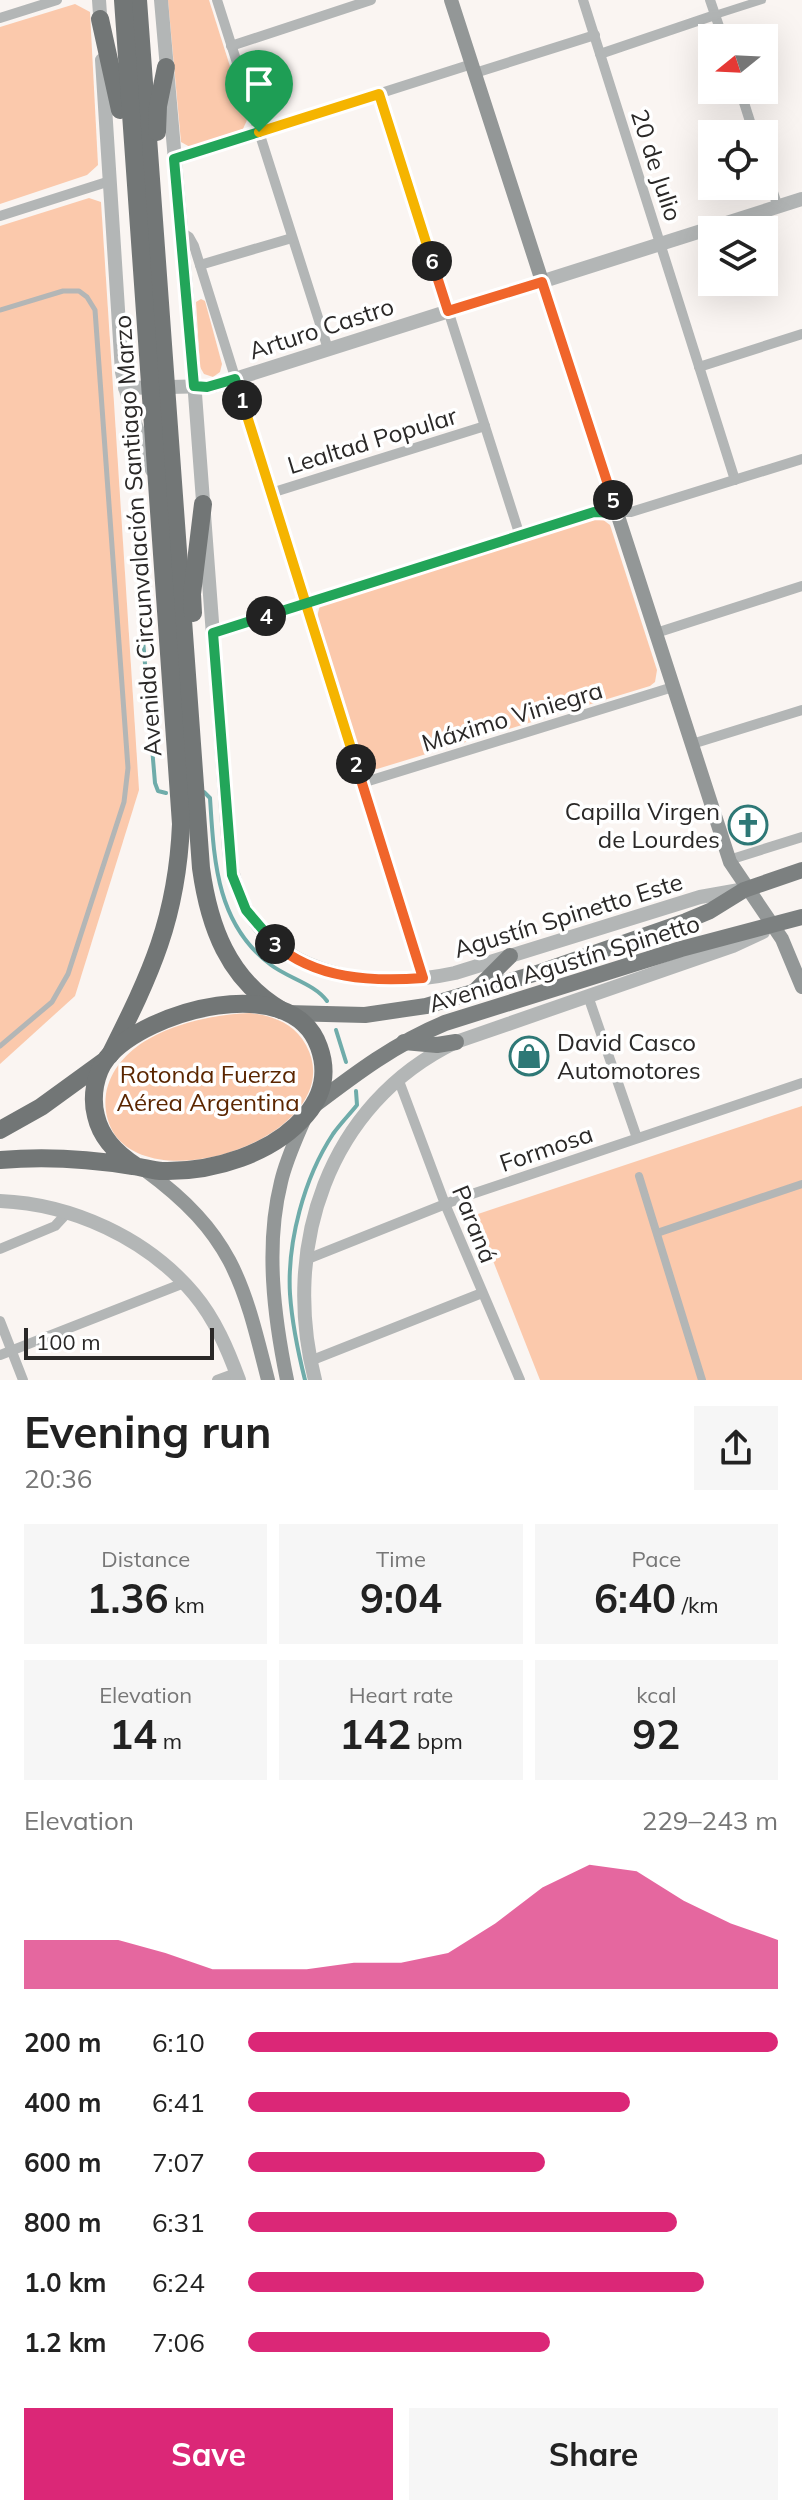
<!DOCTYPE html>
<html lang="en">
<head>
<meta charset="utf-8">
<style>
  :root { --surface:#fff; --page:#f6f6f6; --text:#222; --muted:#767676; --accent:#db2777 }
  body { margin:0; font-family:Mulish,sans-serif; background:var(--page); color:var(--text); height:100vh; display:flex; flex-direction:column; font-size:30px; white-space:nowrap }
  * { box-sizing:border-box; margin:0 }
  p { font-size:26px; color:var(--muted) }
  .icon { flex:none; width:44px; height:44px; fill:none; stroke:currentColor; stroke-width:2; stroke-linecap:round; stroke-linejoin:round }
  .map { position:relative; height:1380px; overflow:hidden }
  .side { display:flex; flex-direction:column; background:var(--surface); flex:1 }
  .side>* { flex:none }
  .needle { width:52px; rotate:252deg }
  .tools { position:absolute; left:698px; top:24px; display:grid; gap:16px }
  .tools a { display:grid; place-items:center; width:80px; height:80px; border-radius:0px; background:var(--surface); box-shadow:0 8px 32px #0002; font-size:40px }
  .scale { position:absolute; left:24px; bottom:20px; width:190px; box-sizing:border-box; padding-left:8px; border:4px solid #2a2827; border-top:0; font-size:22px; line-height:28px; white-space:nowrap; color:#2a2827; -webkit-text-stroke:6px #fff; paint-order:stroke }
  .pin { position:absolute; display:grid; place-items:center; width:68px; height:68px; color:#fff; margin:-82px -34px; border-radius:50% 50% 50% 0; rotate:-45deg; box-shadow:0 0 8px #0007 }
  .pin .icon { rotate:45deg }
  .km { position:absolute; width:40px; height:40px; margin:-20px; border-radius:50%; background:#222; color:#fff; font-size:22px; line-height:40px; text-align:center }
  .round { display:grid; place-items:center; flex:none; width:84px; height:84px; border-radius:0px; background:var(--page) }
  .headline { display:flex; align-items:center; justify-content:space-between; height:136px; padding:0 24px }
  h1 { font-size:44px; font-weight:700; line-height:60px }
  .metrics { display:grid; grid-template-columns:repeat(3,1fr); gap:12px; height:136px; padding:8px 24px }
  .metrics div { display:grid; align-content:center; border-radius:0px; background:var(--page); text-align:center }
  .metrics b { font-size:40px; font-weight:700 }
  .metrics small { font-size:22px; font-weight:400 }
  .metrics p { font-size:22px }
  .chart { height:224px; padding:16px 24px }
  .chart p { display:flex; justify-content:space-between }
  .chart svg { width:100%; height:144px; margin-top:8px; fill:var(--accent); opacity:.7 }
  .cta { display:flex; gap:16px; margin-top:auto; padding:16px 24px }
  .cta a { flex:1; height:92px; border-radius:0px; background:var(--accent); color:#fff; font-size:32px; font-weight:700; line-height:92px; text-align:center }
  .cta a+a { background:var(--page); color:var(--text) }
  ul { padding:0 24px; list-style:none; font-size:26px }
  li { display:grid; grid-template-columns:128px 96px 1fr; align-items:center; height:60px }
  li i { height:20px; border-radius:10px; background:var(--accent) }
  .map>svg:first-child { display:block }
  .green { fill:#fbc9ac }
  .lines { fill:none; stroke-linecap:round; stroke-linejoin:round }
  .stream { stroke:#6facaa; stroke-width:4 }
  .service { stroke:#b3b6b6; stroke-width:5 }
  .pedestrian { stroke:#b3b6b6; stroke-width:8 }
  .minor { stroke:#b3b6b6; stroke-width:10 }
  .tertiary { stroke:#b3b6b6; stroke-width:14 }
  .secondary { stroke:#939797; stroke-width:14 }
  .primary { stroke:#7c8080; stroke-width:16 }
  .trunk { stroke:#727676; stroke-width:18 }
  .split-1-casing { stroke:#fff; stroke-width:16 }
  .split-2-casing { stroke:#fff; stroke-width:16 }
  .split-3-casing { stroke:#fff; stroke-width:16 }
  .split-4-casing { stroke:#fff; stroke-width:16 }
  .split-5-casing { stroke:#fff; stroke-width:16 }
  .split-6-casing { stroke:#fff; stroke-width:16 }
  .split-7-casing { stroke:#fff; stroke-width:16 }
  .split-1 { stroke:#22a559; stroke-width:10 }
  .split-2 { stroke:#f5b400; stroke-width:10 }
  .split-3 { stroke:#f0652b; stroke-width:10 }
  .split-4 { stroke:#22a559; stroke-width:10 }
  .split-5 { stroke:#22a559; stroke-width:10 }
  .split-6 { stroke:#f0652b; stroke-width:10 }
  .split-7 { stroke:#f5b400; stroke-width:10 }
  .labels { text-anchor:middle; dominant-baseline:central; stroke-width:7; stroke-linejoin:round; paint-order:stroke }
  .street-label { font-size:24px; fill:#2a2827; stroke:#fff }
  .poi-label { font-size:24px; fill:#2a2827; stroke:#fff; text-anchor:end }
  .park-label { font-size:24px; fill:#5b2600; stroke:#fff }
</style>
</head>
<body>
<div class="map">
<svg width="802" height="1380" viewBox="0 0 802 1380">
  <rect width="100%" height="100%" fill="#faf5f2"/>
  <!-- green -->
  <g class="green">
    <path d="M168 0H209L247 120 243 129 190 147 181 142Z"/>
    <path d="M75 4 90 12 98 165 87 175 0 204V27Z"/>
    <path d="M89 198 101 202 139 790 75 996 0 1064V226Z"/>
    <path d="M201 299 205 301 222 364 220 372 213 377 204 374 200 367 196 302Z"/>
    <path d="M594 519H602L610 525 657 670 655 682 650 686 377 769 365 767 317 617 320 605Z"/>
    <path d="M250 1013C273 1016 294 1023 306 1045 352 1129 163 1201 115 1135 107 1123 104 1109 106 1094 117 1034 199 1015 250 1013Z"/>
    <path d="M802 1106V1380H540L475 1215Z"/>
  </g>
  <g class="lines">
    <!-- stream -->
    <g class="stream">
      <path d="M145 610 142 628 155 783 158 791 166 793"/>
      <path d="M204 792 210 798C214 860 216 924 271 965 288 978 315 984 327 1001"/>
      <path d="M336 1030 346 1062"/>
      <path d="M305 1380C298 1352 292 1323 290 1294 287 1242 304 1178 333 1134 340 1124 349 1115 357 1105L356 1091"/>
    </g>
    <!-- service -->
    <path class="service" d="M0 310 63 291H79L87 297 95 310 128 768 124 802 68 974 52 1002 0 1046"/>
    <!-- pedestrian -->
    <g class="pedestrian">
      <path d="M715 15 762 0"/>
      <path d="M639 1176 702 1380"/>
      <path d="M657 1233 802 1184"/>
    </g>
    <!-- minor -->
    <g class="minor">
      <path d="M217 0 328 349"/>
      <path d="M583 0 735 480"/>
      <path d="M710 0 723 38"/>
      <path d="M0 18 57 0"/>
      <path d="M231 46 371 0"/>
      <path d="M600 54 715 15"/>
      <path d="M475 73 595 35"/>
      <path d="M740 90 754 134"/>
      <path d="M379 94 520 536"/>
      <path d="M174 159 472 64"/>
      <path d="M764 165 778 207"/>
      <path d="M0 216 110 181"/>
      <path d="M181 232 189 237 194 246 423 978"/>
      <path d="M200 265 292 238"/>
      <path d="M699 367 802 334"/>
      <path d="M271 493 485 426"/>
      <path d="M213 633 594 512H631L802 459"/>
      <path d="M656 633 802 586"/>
      <path d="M692 744 802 710"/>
      <path d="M362 783 673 687"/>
      <path d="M729 860 802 837"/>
      <path d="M588 996 637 1138"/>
      <path d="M399 1081 445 1204 520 1380"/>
      <path d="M0 1249 55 1226 67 1213"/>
      <path d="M305 1260 463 1197 802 1083"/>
      <path d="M0 1321 23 1380"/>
      <path d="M0 1355 184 1283"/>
      <path d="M310 1361 482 1293"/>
      <path d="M217 1380 236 1373"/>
    </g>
    <!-- tertiary -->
    <g class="tertiary">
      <path d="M99 0 101 28"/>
      <path d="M161 0 193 367 229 850C241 968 354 995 455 973L700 897 745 889"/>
      <path d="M102 60 122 372 131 412 152 470"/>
      <path d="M125 388 213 386 802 199"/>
      <path d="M0 1201C72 1204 147 1238 194 1294 215 1319 228 1350 239 1380"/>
      <path d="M315 1380C281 1248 327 1104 456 1042L733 946 763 932"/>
    </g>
    <!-- secondary -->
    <g class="secondary">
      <path d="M451 0 730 862 782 939 802 987"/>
      <path d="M145 1170C232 1234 243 1280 268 1380"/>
      <path d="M287 1380C274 1317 265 1246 281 1182 286 1160 296 1139 305 1118"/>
    </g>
    <!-- primary -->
    <g class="primary">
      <path d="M475 991 510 956"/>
      <path d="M287 1013 365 1015 426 1006 537 973 686 921 710 911 744 890 802 870"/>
      <path d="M404 1042 437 1045 456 1042"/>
      <path d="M313 1106C355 1074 396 1043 445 1023L681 949 802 917"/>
    </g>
    <!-- trunk -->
    <g class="trunk">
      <path d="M138 0 201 868C209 926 228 979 281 1010"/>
      <path d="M100 19 120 110"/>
      <path d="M157 132 158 106 166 67"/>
      <path d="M193 613 192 594 203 504"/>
      <path d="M110 1055C151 973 177 919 181 824L123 0"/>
      <path d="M0 1130 41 1107 103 1062"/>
      <path d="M0 1160C44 1156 90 1159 133 1166 143 1167 153 1171 163 1171 213 1172 273 1154 306 1115 323 1095 328 1072 319 1047 292 970 146 1010 107 1058 95 1073 91 1097 96 1116 101 1138 117 1154 136 1166"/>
    </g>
  </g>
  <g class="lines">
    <defs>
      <path id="split-1" d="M242 400 235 379 207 387 194 386 174 159 259 132"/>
      <path id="split-2" d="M242 400 356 764"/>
      <path id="split-3" d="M275 944C315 979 372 982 423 978L356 764"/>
      <path id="split-4" d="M266 616 213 633 232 875 246 910 275 944"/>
      <path id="split-5" d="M266 616 594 512 617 513 613 500"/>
      <path id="split-6" d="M432 261 448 311 542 282 613 500"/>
      <path id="split-7" d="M259 132 379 94 432 261"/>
    </defs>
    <!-- split-1 casing -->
    <use href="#split-1" class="split-1-casing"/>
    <!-- split-2 casing -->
    <use href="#split-2" class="split-2-casing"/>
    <!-- split-3 casing -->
    <use href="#split-3" class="split-3-casing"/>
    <!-- split-4 casing -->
    <use href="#split-4" class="split-4-casing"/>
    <!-- split-5 casing -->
    <use href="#split-5" class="split-5-casing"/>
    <!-- split-6 casing -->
    <use href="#split-6" class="split-6-casing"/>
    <!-- split-7 casing -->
    <use href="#split-7" class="split-7-casing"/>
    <!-- split-1 -->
    <use href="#split-1" class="split-1"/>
    <!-- split-2 -->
    <use href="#split-2" class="split-2"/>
    <!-- split-3 -->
    <use href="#split-3" class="split-3"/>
    <!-- split-4 -->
    <use href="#split-4" class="split-4"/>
    <!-- split-5 -->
    <use href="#split-5" class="split-5"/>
    <!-- split-6 -->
    <use href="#split-6" class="split-6"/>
    <!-- split-7 -->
    <use href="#split-7" class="split-7"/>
  </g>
  <!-- icons -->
  <defs>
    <symbol id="church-ring" viewBox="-11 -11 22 22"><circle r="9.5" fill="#fff" stroke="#2e7876" stroke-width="1.5"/><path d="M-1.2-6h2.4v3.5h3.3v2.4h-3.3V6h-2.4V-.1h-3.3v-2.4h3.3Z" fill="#2e7876"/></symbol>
    <symbol id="shop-ring" viewBox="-11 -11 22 22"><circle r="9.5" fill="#fff" stroke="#2e7876" stroke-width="1.5"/><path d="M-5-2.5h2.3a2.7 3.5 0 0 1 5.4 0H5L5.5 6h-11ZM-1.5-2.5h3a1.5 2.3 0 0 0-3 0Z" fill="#2e7876"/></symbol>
  </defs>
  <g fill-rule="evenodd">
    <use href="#church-ring" x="726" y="803" width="44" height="44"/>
    <use href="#shop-ring" x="507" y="1034" width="44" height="44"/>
  </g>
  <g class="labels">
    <!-- street labels -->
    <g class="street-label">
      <text transform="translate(657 165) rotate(72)">20 de Julio</text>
      <text transform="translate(321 328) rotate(-18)">Arturo Castro</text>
      <text transform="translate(372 440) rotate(-17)">Lealtad Popular</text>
      <text transform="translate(137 536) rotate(-94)">Avenida Circunvalación Santiago Marzo</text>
      <text transform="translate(512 716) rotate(-17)">Máximo Viniegra</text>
      <text transform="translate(568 915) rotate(-17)">Agustín Spinetto Este</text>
      <text transform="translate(564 963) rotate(-17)">Avenida Agustín Spinetto</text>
      <text transform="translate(546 1148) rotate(-19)">Formosa</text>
      <text transform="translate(475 1224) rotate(68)">Paraná</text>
    </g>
    <!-- poi labels -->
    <g class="poi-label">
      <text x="720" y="811">Capilla Virgen<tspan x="720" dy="28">de Lourdes</tspan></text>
      <text x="557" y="1042" text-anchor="start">David Casco<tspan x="557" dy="28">Automotores</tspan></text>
    </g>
    <!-- park labels -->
    <g class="park-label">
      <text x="208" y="1074">Rotonda Fuerza<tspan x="208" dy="28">Aérea Argentina</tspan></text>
    </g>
  </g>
</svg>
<div class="tools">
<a><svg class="needle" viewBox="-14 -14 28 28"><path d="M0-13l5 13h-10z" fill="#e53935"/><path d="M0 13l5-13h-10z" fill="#767676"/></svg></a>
<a><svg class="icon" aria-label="locate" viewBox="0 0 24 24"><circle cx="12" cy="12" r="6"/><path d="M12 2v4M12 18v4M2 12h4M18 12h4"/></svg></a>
<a><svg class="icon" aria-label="layers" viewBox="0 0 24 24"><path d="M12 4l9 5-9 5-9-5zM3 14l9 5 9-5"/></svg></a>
</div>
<div class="scale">100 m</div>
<div class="pin" style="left:259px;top:132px;background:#1e9e55"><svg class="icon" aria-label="arrive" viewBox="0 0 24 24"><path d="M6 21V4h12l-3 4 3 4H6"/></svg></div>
<b class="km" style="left:242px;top:400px">1</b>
<b class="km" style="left:356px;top:764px">2</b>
<b class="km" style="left:275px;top:944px">3</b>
<b class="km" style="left:266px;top:616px">4</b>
<b class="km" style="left:613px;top:500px">5</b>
<b class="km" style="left:432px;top:261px">6</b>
</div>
<section class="side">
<div class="headline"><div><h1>Evening run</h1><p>20:36</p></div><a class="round"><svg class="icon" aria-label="share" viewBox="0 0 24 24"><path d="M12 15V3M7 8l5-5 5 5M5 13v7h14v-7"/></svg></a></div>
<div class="metrics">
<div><p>Distance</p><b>1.36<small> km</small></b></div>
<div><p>Time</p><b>9:04</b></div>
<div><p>Pace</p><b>6:40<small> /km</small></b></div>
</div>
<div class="metrics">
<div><p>Elevation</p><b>14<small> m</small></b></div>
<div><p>Heart rate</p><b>142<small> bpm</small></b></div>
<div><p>kcal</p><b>92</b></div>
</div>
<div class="chart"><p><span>Elevation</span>229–243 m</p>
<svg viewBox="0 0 160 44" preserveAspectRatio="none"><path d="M0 44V29L10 29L20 29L30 33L40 38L50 38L60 38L70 36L80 36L90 33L100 24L110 13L120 6L130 8L140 17L150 24L160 29V44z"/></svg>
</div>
<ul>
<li><b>200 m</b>6:10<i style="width:100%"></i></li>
<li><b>400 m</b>6:41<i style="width:72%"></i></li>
<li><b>600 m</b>7:07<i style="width:56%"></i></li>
<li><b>800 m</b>6:31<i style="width:81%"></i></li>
<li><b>1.0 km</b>6:24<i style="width:86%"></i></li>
<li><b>1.2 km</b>7:06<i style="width:57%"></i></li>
</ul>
<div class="cta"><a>Save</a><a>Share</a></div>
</section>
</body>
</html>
